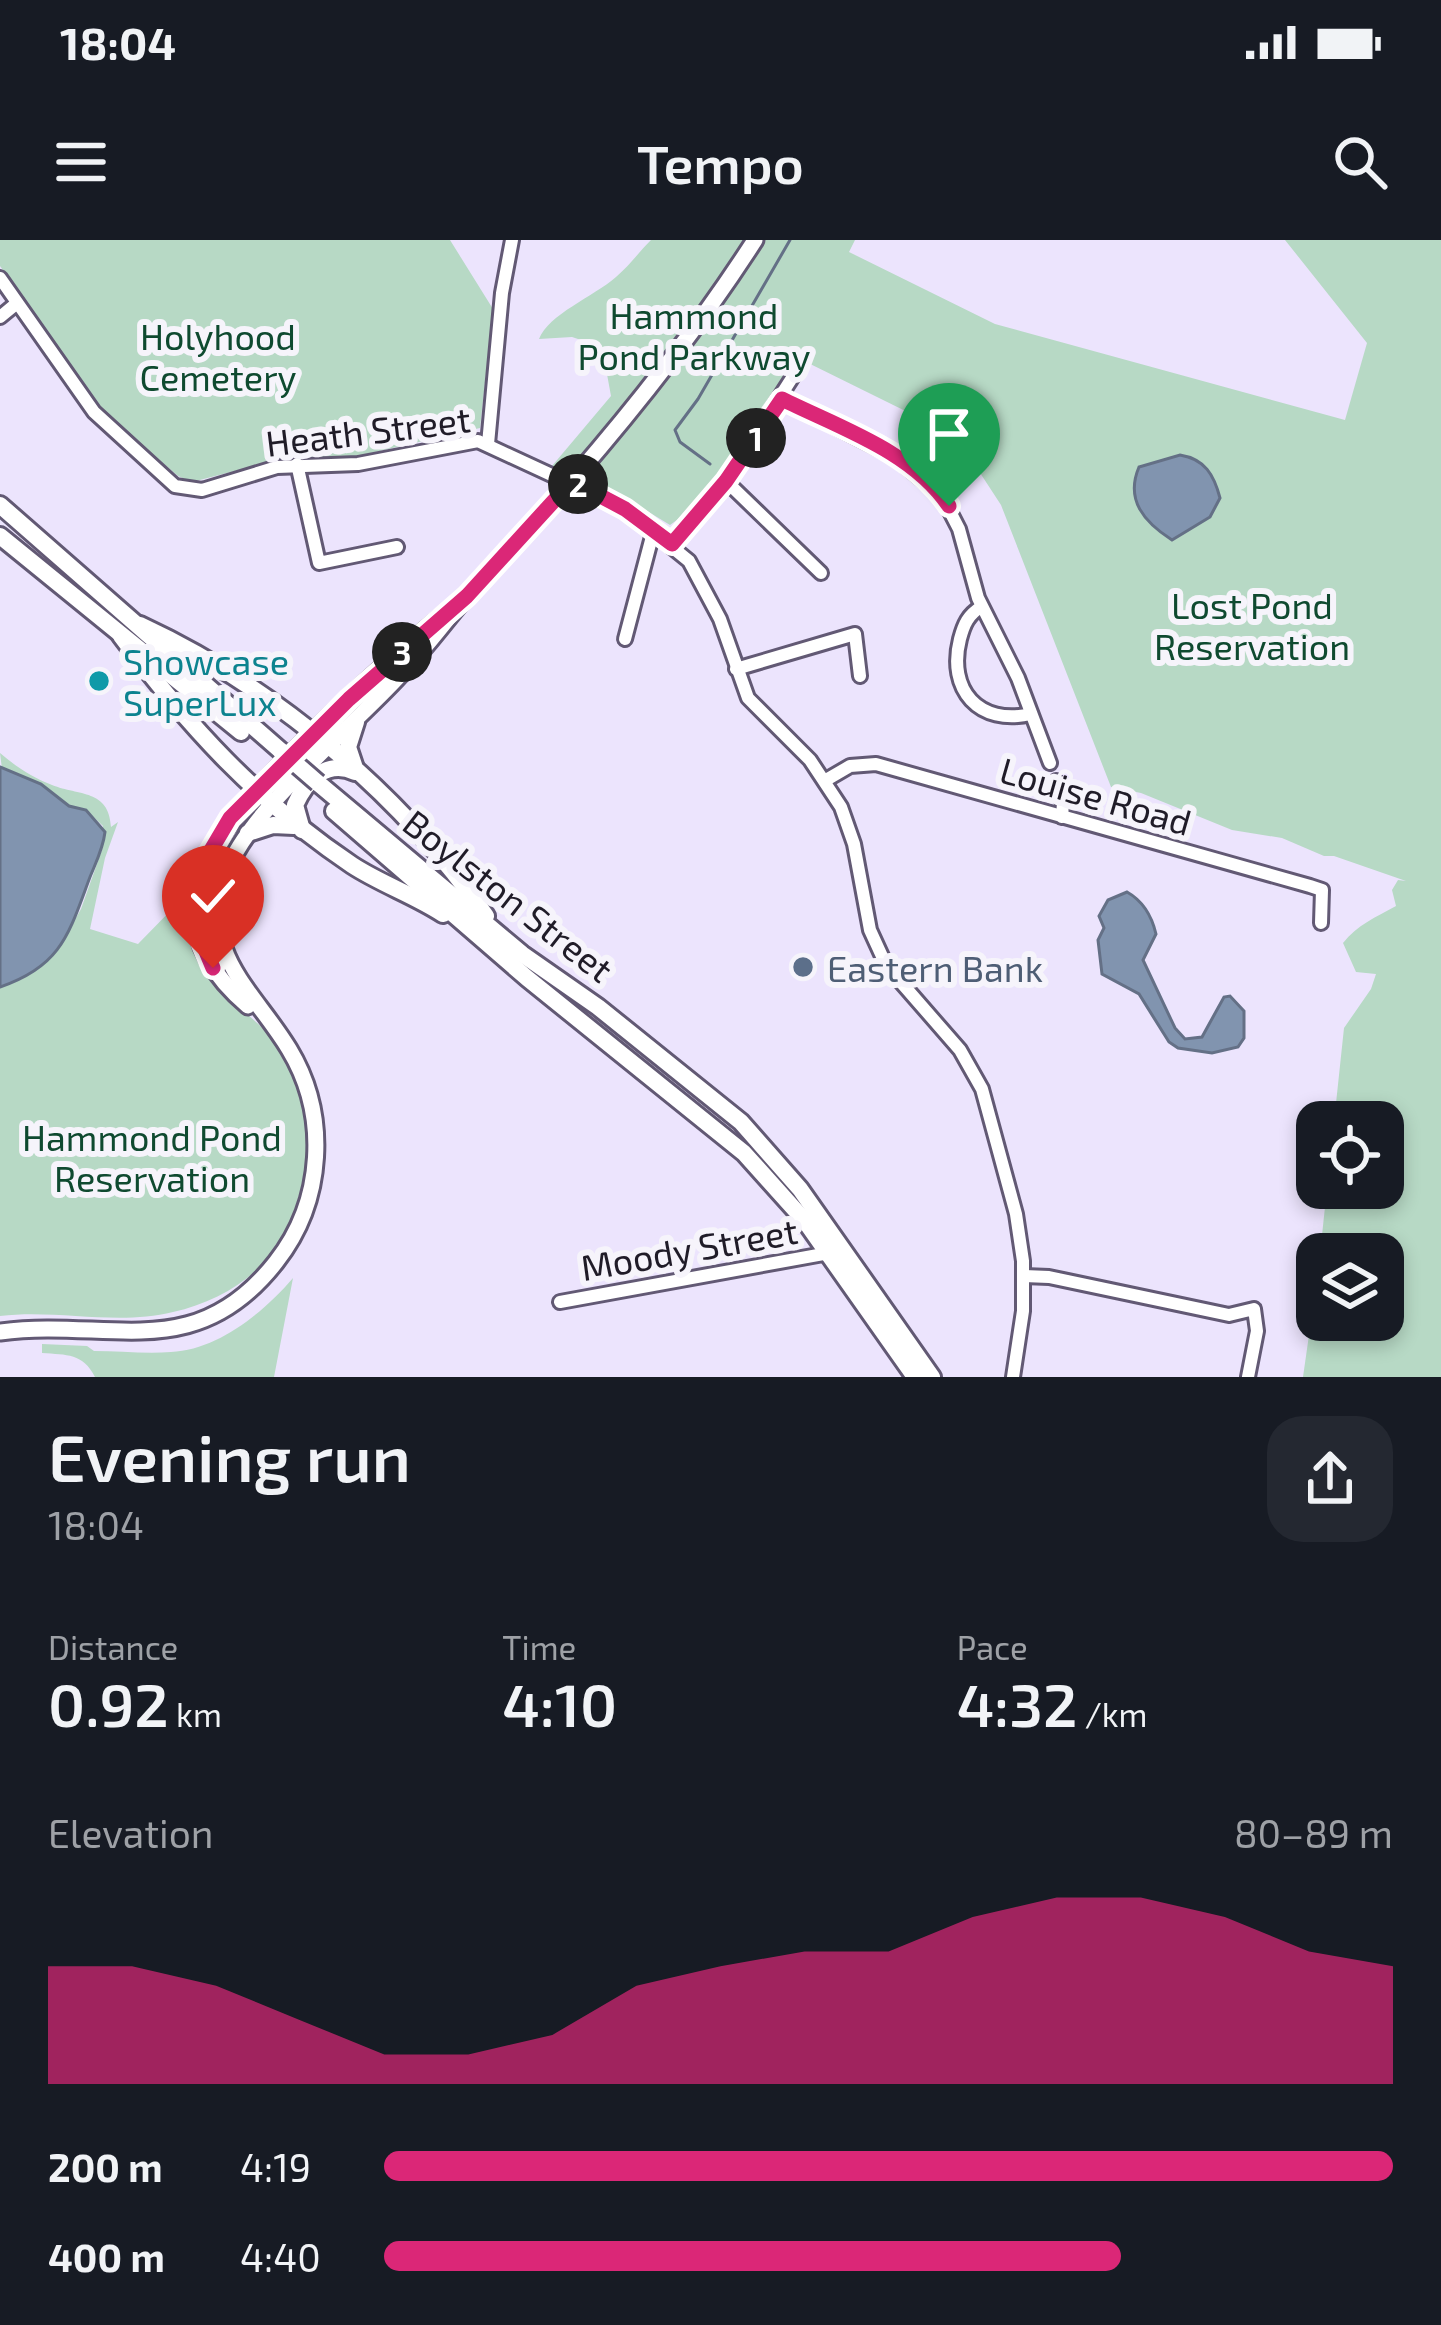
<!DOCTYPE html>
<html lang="en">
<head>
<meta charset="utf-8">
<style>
  :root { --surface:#171b24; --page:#242831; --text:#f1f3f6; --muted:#9ea1a6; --accent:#db2777 }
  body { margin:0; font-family:"Exo 2",sans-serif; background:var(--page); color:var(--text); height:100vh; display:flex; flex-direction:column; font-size:45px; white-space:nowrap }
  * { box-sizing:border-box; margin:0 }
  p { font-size:39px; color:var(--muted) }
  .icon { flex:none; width:66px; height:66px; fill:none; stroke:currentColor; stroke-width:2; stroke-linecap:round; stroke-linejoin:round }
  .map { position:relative; height:1137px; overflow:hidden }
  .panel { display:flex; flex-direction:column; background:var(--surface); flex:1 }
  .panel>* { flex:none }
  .fabs { position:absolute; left:1296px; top:861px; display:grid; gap:24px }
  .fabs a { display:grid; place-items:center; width:108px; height:108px; border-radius:24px; background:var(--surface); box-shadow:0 6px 18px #0003; font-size:60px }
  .pin { position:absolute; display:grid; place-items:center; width:102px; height:102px; color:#fff; margin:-123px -51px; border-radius:50% 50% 50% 0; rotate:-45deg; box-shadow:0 0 12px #0007 }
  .pin .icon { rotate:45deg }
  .km { position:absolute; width:60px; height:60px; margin:-30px; border-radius:50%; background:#222; color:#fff; font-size:33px; line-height:60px; text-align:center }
  .round { display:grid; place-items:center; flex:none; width:126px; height:126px; border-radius:36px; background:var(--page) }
  .head { display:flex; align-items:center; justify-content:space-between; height:204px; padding:0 48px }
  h1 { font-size:66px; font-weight:600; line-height:90px }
  .stats { display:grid; grid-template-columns:repeat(3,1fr); gap:18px; height:204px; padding:12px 48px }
  .stats div { display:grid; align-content:center }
  .stats b { font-size:60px; font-weight:600 }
  .stats small { font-size:33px; font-weight:400 }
  .stats p { font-size:33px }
  .chart { height:336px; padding:24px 48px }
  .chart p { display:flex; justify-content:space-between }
  .chart svg { width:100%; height:216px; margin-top:12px; fill:var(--accent); opacity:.7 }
  ul { padding:0 48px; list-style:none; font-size:39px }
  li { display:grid; grid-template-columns:192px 144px 1fr; align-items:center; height:90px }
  li i { height:30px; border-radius:15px; background:var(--accent) }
  .status { display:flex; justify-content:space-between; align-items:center; height:84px; padding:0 60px; background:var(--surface); direction:ltr }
  .status svg { height:33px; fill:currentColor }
  header { display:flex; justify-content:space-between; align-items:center; height:156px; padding:0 48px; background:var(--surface); font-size:54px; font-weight:600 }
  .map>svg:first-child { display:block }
  .green { fill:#b7d9c5 }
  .water { fill:#8194af; stroke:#647086; stroke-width:3 }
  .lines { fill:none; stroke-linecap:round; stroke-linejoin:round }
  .stream { stroke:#647086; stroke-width:3 }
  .minor-casing { stroke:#625974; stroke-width:18 }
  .major-casing { stroke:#625974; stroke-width:21 }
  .highway-casing { stroke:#625974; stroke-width:22 }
  .minor { stroke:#fff; stroke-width:12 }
  .major { stroke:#fff; stroke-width:15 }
  .highway { stroke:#fff; stroke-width:16 }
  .highway-bridge-casing { stroke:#625974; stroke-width:22; stroke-linecap:butt }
  .highway-bridge { stroke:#fff; stroke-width:16 }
  .route-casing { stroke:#fff; stroke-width:24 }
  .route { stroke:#db2777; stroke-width:15 }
  .culture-dot { fill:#0f9aa8; stroke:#f6f4fb; stroke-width:4.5 }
  .service-dot { fill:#5c6f8a; stroke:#f6f4fb; stroke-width:4.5 }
  .labels { text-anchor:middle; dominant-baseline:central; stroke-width:12; stroke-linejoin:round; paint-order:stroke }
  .park-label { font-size:36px; fill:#0f4a30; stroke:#f6f4fb }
  .street-label { font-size:36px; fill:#201c28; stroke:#f6f4fb }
  .culture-label { font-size:36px; fill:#0d838f; stroke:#f6f4fb; text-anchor:start }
  .service-label { font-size:36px; fill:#4e5e75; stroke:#f6f4fb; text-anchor:start }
</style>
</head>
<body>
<div class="status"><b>18:04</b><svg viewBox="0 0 49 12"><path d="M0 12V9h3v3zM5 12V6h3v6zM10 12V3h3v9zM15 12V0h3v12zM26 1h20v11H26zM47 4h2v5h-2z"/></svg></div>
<header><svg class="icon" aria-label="menu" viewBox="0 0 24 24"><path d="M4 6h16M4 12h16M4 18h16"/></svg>Tempo<svg class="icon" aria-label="search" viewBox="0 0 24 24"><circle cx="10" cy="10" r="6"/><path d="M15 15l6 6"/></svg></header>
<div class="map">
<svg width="1441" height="1137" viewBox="0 0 1441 1137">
  <rect width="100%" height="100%" fill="#ece4fd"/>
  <!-- green -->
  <g class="green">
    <path d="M0 0H450L493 69 480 188 349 218 293 216 192 242 178 236 105 174 0 26Z"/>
    <path d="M651 0H855L849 12 995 84 1345 180 1367 103 1285 0H1441V1137H1303L1317 1039V1080H1383V1014H1320L1327 948H1383V882H1334L1344 788 1371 749 1376 734 1356 732 1343 703C1357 685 1376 677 1396 666L1392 650 1398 640 1406 641 1334 616H1324L1282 598 1232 590 1141 553 1111 547 1001 265 956 196 794 116C765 170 720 250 670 285L575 227 566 230 552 226 611 156 602 107 572 97 539 99C549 74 593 57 616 37 629 26 639 12 651 0Z"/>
    <path d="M0 513C15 526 33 538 52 545 79 556 109 549 111 587L118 582 105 618 90 689 138 704 180 661 187 631 194 633C187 661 192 668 203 694 210 712 216 737 227 753 239 770 259 782 272 798 316 855 316 925 287 988 266 1034 221 1061 173 1072 117 1086 57 1069 0 1076V747L22 739 65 697 81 669 103 607V586L86 570 69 566 27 537 2 529Z"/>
    <path d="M293 1038 274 1137H95C83 1113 67 1115 42 1113V1104L87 1106 94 1111C119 1111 146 1114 171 1112 218 1110 264 1072 293 1038Z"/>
  </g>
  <!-- water -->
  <g class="water">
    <path d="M1180 215C1205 219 1214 235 1220 258L1210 277 1172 300C1144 282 1125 260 1139 227Z"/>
    <path d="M0 527 41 544 69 566 86 570 105 592C103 609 96 622 90 637 69 693 62 726 0 747Z"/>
    <path d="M1127 652C1143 661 1152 677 1156 694L1143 720 1175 788 1185 799 1202 797 1224 757 1230 756 1244 771V798L1238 807 1212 813 1178 808 1169 802 1139 754 1102 734 1098 700 1104 688 1099 676 1108 660Z"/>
  </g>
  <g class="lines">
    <!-- stream -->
    <path class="stream" d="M710 224 680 202 675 190 698 159 790 0"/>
    <defs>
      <g id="minor">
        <path d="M0 38 94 172 175 246 202 250 277 227 358 224 478 201 625 269 689 321 720 379 748 458 810 520 841 567 854 604 870 690 886 725 960 810 982 849 1016 974 1023 1021V1071L1013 1137"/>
        <path d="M0 77 17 63"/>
        <path d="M781 159 895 217 942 256 959 289 978 358 1018 438 1050 523"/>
        <path d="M488 204 502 53 512 0"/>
        <path d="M297 224 319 323 397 307"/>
        <path d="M726 241 821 333"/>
        <path d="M672 304 726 241 799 127"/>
        <path d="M981 367C968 375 964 384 960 399 947 450 979 486 1031 474"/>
        <path d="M625 399 654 289"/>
        <path d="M736 429 855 394 860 436"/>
        <path d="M826 540 850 526 876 524 1310 646 1322 650 1321 683"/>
        <path d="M1056 541 1063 563 1062 577"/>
        <path d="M1024 1036 1049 1037 1229 1075 1254 1069 1257 1091 1248 1137"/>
        <path d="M560 1062 829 1013"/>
      </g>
      <g id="major">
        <path d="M248 766C136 671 224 581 301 505 346 459 395 415 445 374"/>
        <path d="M0 1092C108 1077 194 1127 276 1022 324 961 329 875 289 809 252 748 197 713 227 631 249 570 353 487 400 435 425 409 446 380 470 352 504 313 541 277 574 238 639 163 701 84 755 0"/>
      </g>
      <g id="highway">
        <path d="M0 265 281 511"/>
        <path d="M0 296 241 492"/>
        <path d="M140 385C274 447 401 554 486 676"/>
        <path d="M121 396C189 487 257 561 352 625 381 644 414 655 443 674"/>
        <path d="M354 525 348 507 356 482"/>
        <path d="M318 543 522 714 598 767 741 882 800 949 932 1137"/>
        <path d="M334 571 527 738 744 913 805 981 915 1137"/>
        <path d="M302 590 295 565C306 540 327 519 355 532"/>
        <path d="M248 593 273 585 294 586"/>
      </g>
    </defs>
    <!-- minor casing -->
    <use href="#minor" class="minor-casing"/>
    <!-- major casing -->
    <use href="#major" class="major-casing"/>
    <!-- highway casing -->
    <use href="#highway" class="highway-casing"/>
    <!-- minor -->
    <use href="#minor" class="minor"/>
    <!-- major -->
    <use href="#major" class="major"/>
    <!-- highway -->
    <use href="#highway" class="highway"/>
    <defs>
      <path id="highway-bridge" d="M281 511 318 543"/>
    </defs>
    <!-- highway-bridge casing -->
    <use href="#highway-bridge" class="highway-bridge-casing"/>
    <!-- highway-bridge -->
    <use href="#highway-bridge" class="highway-bridge"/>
  </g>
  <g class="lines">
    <defs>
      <path id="route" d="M213 728 200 697 196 652 204 622 230 578 349 459 467 356 572 241 625 269 672 304 726 241 782 159C838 187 912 211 949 266"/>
    </defs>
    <!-- route casing -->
    <use href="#route" class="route-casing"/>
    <!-- route -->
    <use href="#route" class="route"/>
  </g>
  <!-- markers -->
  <circle class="culture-dot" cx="99" cy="441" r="12"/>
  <circle class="service-dot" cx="803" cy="727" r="12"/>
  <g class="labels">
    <!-- park labels -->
    <g class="park-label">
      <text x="694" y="74">Hammond<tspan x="694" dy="41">Pond Parkway</tspan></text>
      <text x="218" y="95">Holyhood<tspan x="218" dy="41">Cemetery</tspan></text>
      <text x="1252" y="364">Lost Pond<tspan x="1252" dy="41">Reservation</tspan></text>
      <text x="152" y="896">Hammond Pond<tspan x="152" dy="41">Reservation</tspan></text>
    </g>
    <!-- street labels -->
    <g class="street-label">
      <text transform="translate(368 190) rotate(-7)">Heath Street</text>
      <text transform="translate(1096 555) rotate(16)">Louise Road</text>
      <text transform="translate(509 655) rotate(38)">Boylston Street</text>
      <text transform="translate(689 1008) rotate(-10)">Moody Street</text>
    </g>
    <!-- culture labels -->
    <g class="culture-label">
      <text x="123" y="420">Showcase<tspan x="123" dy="41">SuperLux</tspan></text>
    </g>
    <!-- service labels -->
    <g class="service-label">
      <text x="827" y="727">Eastern Bank</text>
    </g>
  </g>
</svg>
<div class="fabs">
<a><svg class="icon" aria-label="locate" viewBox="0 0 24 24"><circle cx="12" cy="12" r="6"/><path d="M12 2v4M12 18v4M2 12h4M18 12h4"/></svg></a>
<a><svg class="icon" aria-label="layers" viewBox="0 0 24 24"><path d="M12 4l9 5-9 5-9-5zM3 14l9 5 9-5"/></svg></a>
</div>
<div class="pin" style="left:949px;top:266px;background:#1e9e55"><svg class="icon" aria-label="arrive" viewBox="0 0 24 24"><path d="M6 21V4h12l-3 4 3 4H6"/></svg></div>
<div class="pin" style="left:213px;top:728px;background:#d93025"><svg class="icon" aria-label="check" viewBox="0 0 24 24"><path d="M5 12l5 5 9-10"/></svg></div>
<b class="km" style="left:756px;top:198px">1</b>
<b class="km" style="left:578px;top:244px">2</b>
<b class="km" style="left:402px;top:412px">3</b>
</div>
<section class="panel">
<div class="head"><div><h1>Evening run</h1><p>18:04</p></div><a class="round"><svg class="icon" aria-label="share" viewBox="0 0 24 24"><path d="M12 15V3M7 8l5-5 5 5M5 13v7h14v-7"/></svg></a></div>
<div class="stats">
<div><p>Distance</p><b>0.92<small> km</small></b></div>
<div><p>Time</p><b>4:10</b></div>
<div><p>Pace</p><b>4:32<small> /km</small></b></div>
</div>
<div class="chart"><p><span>Elevation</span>80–89 m</p>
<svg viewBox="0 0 160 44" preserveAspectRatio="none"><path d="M0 44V20L10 20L20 24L30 31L40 38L50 38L60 34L70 24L80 20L90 17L100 17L110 10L120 6L130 6L140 10L150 17L160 20V44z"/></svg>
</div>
<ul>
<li><b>200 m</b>4:19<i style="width:100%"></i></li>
<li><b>400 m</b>4:40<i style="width:73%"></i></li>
</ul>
</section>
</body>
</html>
